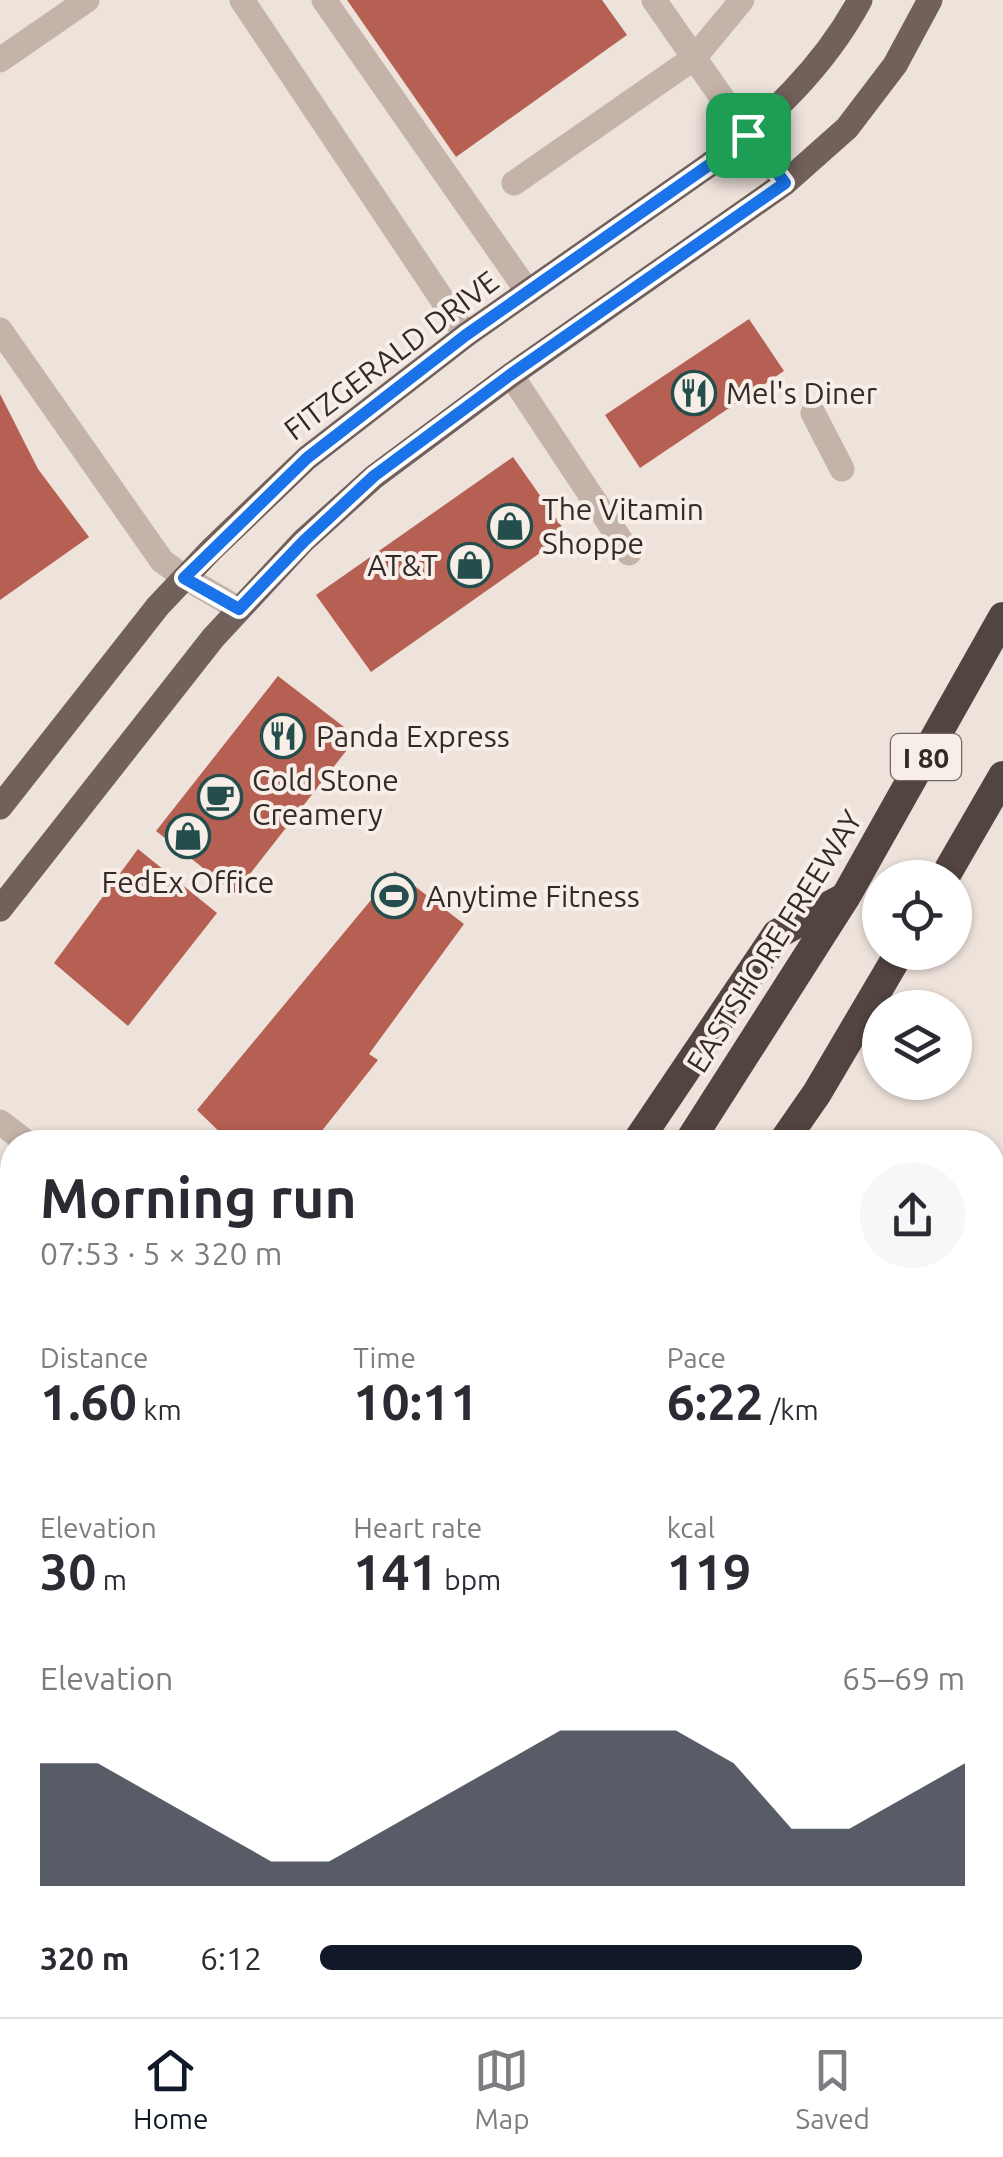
<!DOCTYPE html>
<html lang="en">
<head>
<meta charset="utf-8">
<style>
  :root { --surface:#fff; --page:#f7f7f7; --text:#2b2b33; --muted:#7c7c81; --line:#e1e1e2; --accent:#111827 }
  body { margin:0; font-family:Ubuntu,sans-serif; background:var(--page); color:var(--text); height:100vh; display:flex; flex-direction:column; font-size:38px; white-space:nowrap }
  * { box-sizing:border-box; margin:0 }
  p { font-size:32px; color:var(--muted) }
  .icon { flex:none; width:55px; height:55px; fill:none; stroke:currentColor; stroke-width:2; stroke-linecap:round; stroke-linejoin:round }
  .map { position:relative; flex:1; overflow:hidden }
  .details { position:absolute; left:0px; top:1130px; width:1005px; height:888px; display:flex; flex-direction:column; background:var(--surface); border-radius:40px 40px 0 0; box-shadow:0 2px 8px #0004 }
  .details>* { flex:none }
  .controls { position:absolute; left:862px; top:860px; display:grid; gap:20px }
  .controls a { display:grid; place-items:center; width:110px; height:110px; border-radius:50%; background:var(--surface); box-shadow:0 2px 8px #0004; font-size:50px }
  .pin { position:absolute; display:grid; place-items:center; width:85px; height:85px; color:#fff; margin:-42px; border-radius:20px; box-shadow:0 5px 15px #0006 }
  .round { display:grid; place-items:center; flex:none; width:105px; height:105px; border-radius:52px; background:var(--page) }
  .summary { display:flex; align-items:center; justify-content:space-between; height:170px; padding:0 40px }
  h1 { font-size:55px; font-weight:600; line-height:75px }
  .metrics { display:grid; grid-template-columns:repeat(3,1fr); gap:15px; height:170px; padding:10px 40px }
  .metrics div { display:grid; align-content:center }
  .metrics b { font-size:50px; font-weight:600 }
  .metrics small { font-size:28px; font-weight:400 }
  .metrics p { font-size:28px }
  .chart { height:280px; padding:20px 40px }
  .chart p { display:flex; justify-content:space-between }
  .chart svg { width:100%; height:180px; margin-top:10px; fill:var(--accent); opacity:.7 }
  ul { padding:0 40px; list-style:none; font-size:32px }
  li { display:grid; grid-template-columns:160px 120px 1fr; align-items:center; height:75px }
  li i { height:25px; border-radius:12px; background:var(--accent) }
  .tab-bar { display:flex; justify-content:space-around; align-items:center; height:140px; border-top:2px solid var(--line); background:var(--surface); font-size:28px; color:var(--muted) }
  .tab-bar a { display:grid; justify-items:center; gap:5px }
  .tab-bar .selected { color:var(--accent) }
  .map>svg:first-child { display:block }
  .building { fill:#b56052 }
  .lines { fill:none; stroke-linecap:round; stroke-linejoin:round }
  .minor { stroke:#c4b3a9; stroke-width:25 }
  .major { stroke:#72605b; stroke-width:25 }
  .highway { stroke:#524440; stroke-width:30 }
  .route-casing { stroke:#fff; stroke-width:20 }
  .route { stroke:#1a73e8; stroke-width:12 }
  .labels { text-anchor:middle; dominant-baseline:central; stroke-width:8; stroke-linejoin:round; paint-order:stroke }
  .shield { fill:#f6eee7; stroke:#6e6561; stroke-width:2.5 }
  .shield-label { font-size:28px; font-weight:bold; fill:#332a28 }
  .street-label { font-size:30px; fill:#332a28; stroke:#f6eee7 }
  .poi-label { font-size:30px; fill:#332a28; stroke:#f6eee7; text-anchor:start }
</style>
</head>
<body>
<div class="map">
<svg width="1003" height="2017" viewBox="0 0 1003 2017">
  <rect width="100%" height="100%" fill="#eee3db"/>
  <!-- building -->
  <g class="building">
    <path d="M347 0H602L627 35 456 157Z"/>
    <path d="M749 319 784 371 640 468 605 415Z"/>
    <path d="M0 394 38 469 89 537 0 600Z"/>
    <path d="M513 457 567 534 371 672 316 595Z"/>
    <path d="M278 676 357 737 235 893 156 831Z"/>
    <path d="M138 849 217 913 128 1026 54 963Z"/>
    <path d="M395 871 464 924 369 1054 378 1060 313 1142H230L197 1110Z"/>
    <path d="M0 1186 12 1195V1276L0 1290Z"/>
    <path d="M992 1599 1003 1608V1702L992 1693Z"/>
    <path d="M847 2005H923L897 2017H852Z"/>
  </g>
  <g class="lines">
    <!-- minor -->
    <g class="minor">
      <path d="M242 0 466 335"/>
      <path d="M324 0 528 292"/>
      <path d="M654 0 748 135 785 183"/>
      <path d="M0 60 87 0"/>
      <path d="M514 183 694 58 742 0"/>
      <path d="M0 330 162 561 184 577 239 609"/>
      <path d="M511 375 629 553"/>
      <path d="M813 413 842 469"/>
      <path d="M0 1122 26 1142"/>
      <path d="M0 1330 12 1322"/>
      <path d="M992 1837 1003 1810"/>
      <path d="M992 1998 1003 2017"/>
    </g>
    <!-- major -->
    <g class="major">
      <path d="M0 807 158 606 211 550 307 458 466 335 709 165C769 119 824 67 860 0"/>
      <path d="M0 909 213 638 303 541 374 477 511 375 785 183 847 128 895 65 930 0"/>
    </g>
    <!-- highway -->
    <g class="highway">
      <path d="M944 878 1003 776"/>
      <path d="M637 1142 777 934 844 898"/>
      <path d="M689 1142 846 896 1003 617"/>
      <path d="M783 1142 817 1093 900 952"/>
      <path d="M0 1832 12 1821"/>
      <path d="M0 1984 12 1971"/>
      <path d="M98 2017 110 2005"/>
      <path d="M215 2017 224 2005"/>
    </g>
  </g>
  <g class="lines">
    <defs>
      <path id="route" d="M748 135 785 183 510 375 374 476 304 541 239 609 184 578 307 458 466 335 709 165Z"/>
    </defs>
    <!-- route casing -->
    <use href="#route" class="route-casing"/>
    <!-- route -->
    <use href="#route" class="route"/>
  </g>
  <!-- icons -->
  <defs>
    <symbol id="restaurant-ring" viewBox="-11 -11 22 22"><circle r="9.5" fill="#f6eee7" stroke="#234e4c" stroke-width="1.5"/><path d="M-5-6h1v4h1v-4h1v4h1v-4h1v5L-1.5 .5V6h-2V.5L-5-1ZM5-6V6H3V1.5H1.5Q1.5-4 5-6Z" fill="#234e4c"/></symbol>
    <symbol id="shop-ring" viewBox="-11 -11 22 22"><circle r="9.5" fill="#f6eee7" stroke="#234e4c" stroke-width="1.5"/><path d="M-5-2.5h2.3a2.7 3.5 0 0 1 5.4 0H5L5.5 6h-11ZM-1.5-2.5h3a1.5 2.3 0 0 0-3 0Z" fill="#234e4c"/></symbol>
    <symbol id="cafe-ring" viewBox="-11 -11 22 22"><circle r="9.5" fill="#f6eee7" stroke="#234e4c" stroke-width="1.5"/><path d="M-5.5-4.5H6V0H3Q3 3.5 0 3.5H-2.5Q-5.5 3.5-5.5 0ZM3-3.2v2h1.7v-2ZM-6 4.5H4V6H-6Z" fill="#234e4c"/></symbol>
    <symbol id="stadium-ring" viewBox="-11 -11 22 22"><circle r="9.5" fill="#f6eee7" stroke="#234e4c" stroke-width="1.5"/><path d="M0-5a6.5 5 0 1 0 0 10a6.5 5 0 1 0 0-10ZM-3.5-1.8h7v3.6h-7Z" fill="#234e4c"/></symbol>
  </defs>
  <g fill-rule="evenodd">
    <use href="#restaurant-ring" x="669" y="368" width="50" height="50"/>
    <use href="#shop-ring" x="485" y="501" width="50" height="50"/>
    <use href="#shop-ring" x="445" y="540" width="50" height="50"/>
    <use href="#restaurant-ring" x="258" y="711" width="50" height="50"/>
    <use href="#cafe-ring" x="195" y="772" width="50" height="50"/>
    <use href="#shop-ring" x="163" y="811" width="50" height="50"/>
    <use href="#stadium-ring" x="369" y="871" width="50" height="50"/>
  </g>
  <g class="labels">
    <!-- shield labels -->
    <rect class="shield" x="891" y="734" width="70" height="46" rx="8"/>
    <g class="shield-label">
      <text x="926" y="757">I 80</text>
    </g>
    <!-- street labels -->
    <g class="street-label">
      <text transform="translate(391 355) rotate(-37)">FITZGERALD DRIVE</text>
      <text transform="translate(774 941) rotate(-58)">EASTSHORE FREEWAY</text>
    </g>
    <!-- poi labels -->
    <g class="poi-label">
      <text x="726" y="393">Mel's Diner</text>
      <text x="542" y="509">The Vitamin<tspan x="542" dy="34">Shoppe</tspan></text>
      <text x="438" y="565" text-anchor="end">AT&amp;T</text>
      <text x="316" y="736">Panda Express</text>
      <text x="252" y="780">Cold Stone<tspan x="252" dy="34">Creamery</tspan></text>
      <text x="188" y="882" text-anchor="middle">FedEx Office</text>
      <text x="426" y="896">Anytime Fitness</text>
    </g>
  </g>
</svg>
<div class="controls">
<a><svg class="icon" aria-label="locate" viewBox="0 0 24 24"><circle cx="12" cy="12" r="6"/><path d="M12 2v4M12 18v4M2 12h4M18 12h4"/></svg></a>
<a><svg class="icon" aria-label="layers" viewBox="0 0 24 24"><path d="M12 4l9 5-9 5-9-5zM3 14l9 5 9-5"/></svg></a>
</div>
<div class="pin" style="left:748px;top:135px;background:#1e9e55"><svg class="icon" aria-label="arrive" viewBox="0 0 24 24"><path d="M6 21V4h12l-3 4 3 4H6"/></svg></div>
<section class="details">
<div class="summary"><div><h1>Morning run</h1><p>07:53 · 5 × 320 m</p></div><a class="round"><svg class="icon" aria-label="share" viewBox="0 0 24 24"><path d="M12 15V3M7 8l5-5 5 5M5 13v7h14v-7"/></svg></a></div>
<div class="metrics">
<div><p>Distance</p><b>1.60<small> km</small></b></div>
<div><p>Time</p><b>10:11</b></div>
<div><p>Pace</p><b>6:22<small> /km</small></b></div>
</div>
<div class="metrics">
<div><p>Elevation</p><b>30<small> m</small></b></div>
<div><p>Heart rate</p><b>141<small> bpm</small></b></div>
<div><p>kcal</p><b>119</b></div>
</div>
<div class="chart"><p><span>Elevation</span>65–69 m</p>
<svg viewBox="0 0 160 44" preserveAspectRatio="none"><path d="M0 44V14L10 14L20 22L30 30L40 38L50 38L60 30L70 22L80 14L90 6L100 6L110 6L120 14L130 30L140 30L150 22L160 14V44z"/></svg>
</div>
<ul>
<li><b>320 m</b>6:12<i style="width:84%"></i></li>
</ul>
</section>
</div>
<nav class="tab-bar">
<a class="selected"><svg class="icon" aria-label="home" viewBox="0 0 24 24"><path d="M3 11l9-7 9 7M6 9v11h12V9"/></svg>Home</a>
<a><svg class="icon" aria-label="map" viewBox="0 0 24 24"><path d="M3 6l6-2 6 2 6-2v14l-6 2-6-2-6 2zM9 4v14M15 6v14"/></svg>Map</a>
<a><svg class="icon" aria-label="saved" viewBox="0 0 24 24"><path d="M7 4h10v16l-5-4-5 4z"/></svg>Saved</a>
</nav>
</body>
</html>
